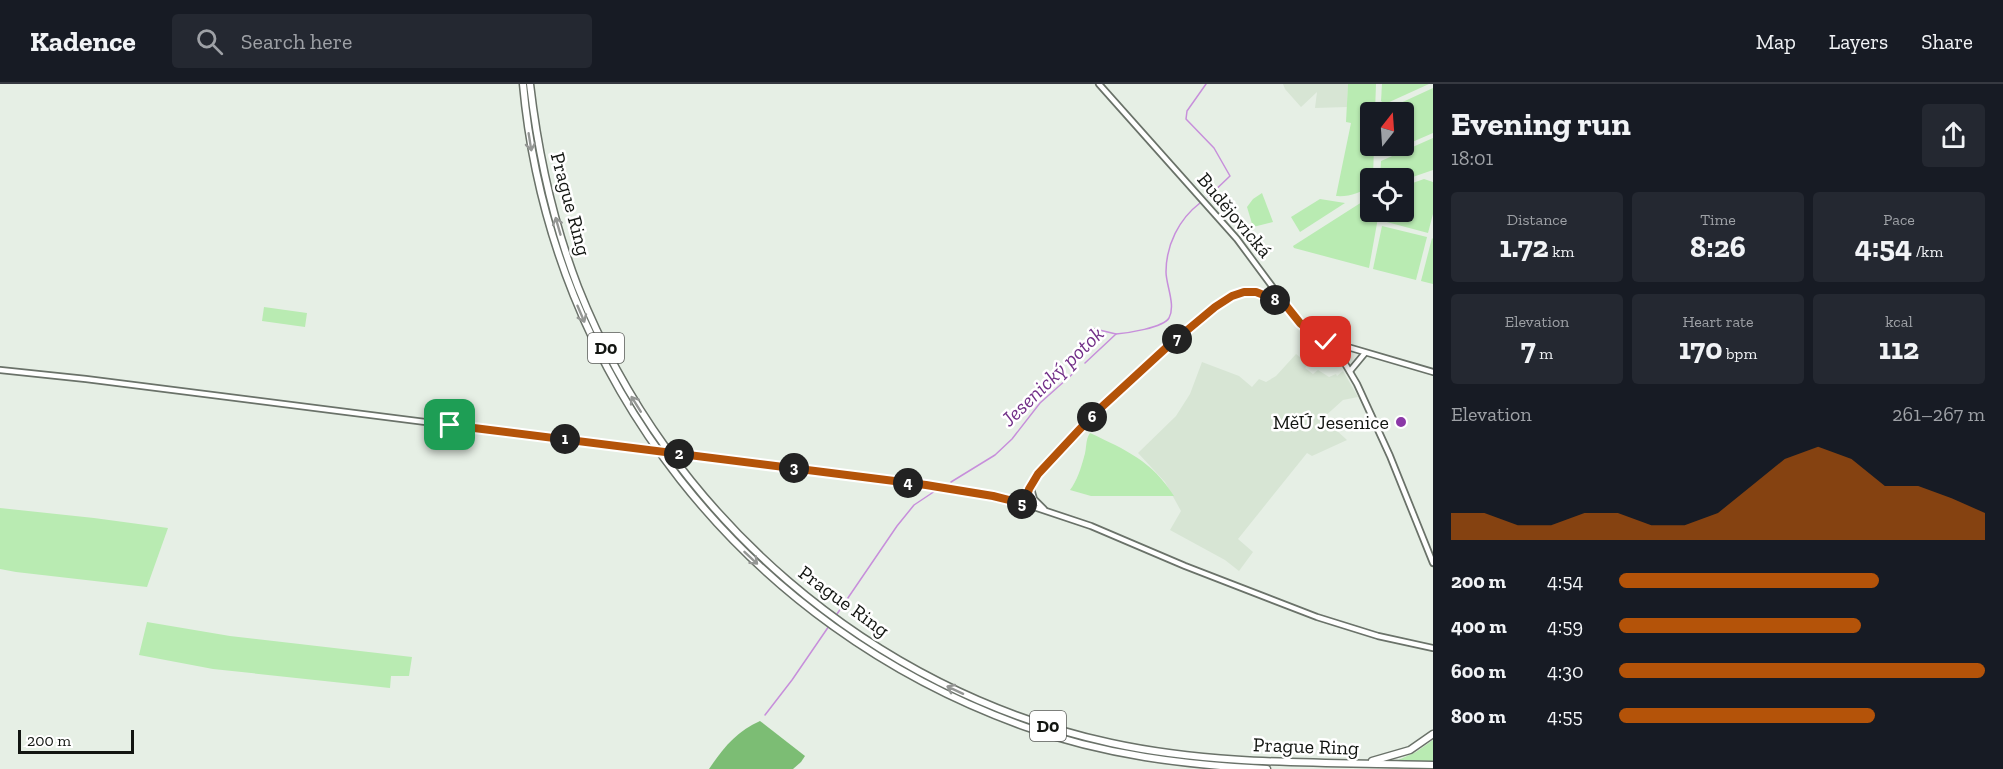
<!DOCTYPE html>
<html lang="en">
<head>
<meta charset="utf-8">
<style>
  :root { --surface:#171b24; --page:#242831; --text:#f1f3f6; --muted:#9ea1a6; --line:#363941; --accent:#b45309 }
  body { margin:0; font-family:"Zilla Slab",serif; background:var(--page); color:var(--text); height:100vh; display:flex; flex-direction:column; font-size:22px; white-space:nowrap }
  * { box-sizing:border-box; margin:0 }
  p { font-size:20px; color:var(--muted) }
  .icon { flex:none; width:33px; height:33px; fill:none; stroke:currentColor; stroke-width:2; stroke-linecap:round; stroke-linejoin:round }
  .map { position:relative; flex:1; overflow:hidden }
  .side { display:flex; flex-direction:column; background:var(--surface); width:570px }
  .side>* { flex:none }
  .needle { width:39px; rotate:17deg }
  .buttons { position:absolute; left:1360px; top:18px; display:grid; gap:12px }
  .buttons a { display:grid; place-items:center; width:54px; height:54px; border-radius:6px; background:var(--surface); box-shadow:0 2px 4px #0004; font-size:30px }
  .scale { position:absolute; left:18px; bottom:15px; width:116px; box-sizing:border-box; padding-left:6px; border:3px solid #121511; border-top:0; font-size:16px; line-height:21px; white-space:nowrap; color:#121511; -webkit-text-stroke:4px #fff; paint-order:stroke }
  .pin { position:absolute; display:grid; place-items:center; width:51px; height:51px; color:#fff; margin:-26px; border-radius:12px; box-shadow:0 3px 9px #0006 }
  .km { position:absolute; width:30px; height:30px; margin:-15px; border-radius:50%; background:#222; color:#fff; font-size:16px; line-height:30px; text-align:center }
  .round { display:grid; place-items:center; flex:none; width:63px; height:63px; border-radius:6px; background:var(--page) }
  .summary { display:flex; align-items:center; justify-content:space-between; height:102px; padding:0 18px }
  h1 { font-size:33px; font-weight:800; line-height:45px }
  .metrics { display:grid; grid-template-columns:repeat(3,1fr); gap:9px; height:102px; padding:6px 18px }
  .metrics div { display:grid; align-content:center; border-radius:6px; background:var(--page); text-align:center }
  .metrics b { font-size:30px; font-weight:800 }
  .metrics small { font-size:16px; font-weight:400 }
  .metrics p { font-size:16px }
  .chart { height:168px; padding:12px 18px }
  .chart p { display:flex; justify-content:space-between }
  .chart svg { width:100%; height:108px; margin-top:6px; fill:var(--accent); opacity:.7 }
  ul { padding:0 18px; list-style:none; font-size:20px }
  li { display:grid; grid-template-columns:96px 72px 1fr; align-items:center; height:45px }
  li i { height:15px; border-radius:8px; background:var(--accent) }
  header { display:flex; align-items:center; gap:36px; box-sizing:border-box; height:84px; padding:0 30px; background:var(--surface); border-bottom:2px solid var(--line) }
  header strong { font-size:28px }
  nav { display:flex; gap:33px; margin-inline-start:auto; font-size:21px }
  .search { width:420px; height:54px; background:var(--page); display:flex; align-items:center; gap:15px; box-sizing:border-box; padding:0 21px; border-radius:6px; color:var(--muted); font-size:22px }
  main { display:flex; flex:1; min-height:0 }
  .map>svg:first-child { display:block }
  .built { fill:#d7e5d4 }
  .green { fill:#b9ebb2 }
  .forest { fill:#7cbd74 }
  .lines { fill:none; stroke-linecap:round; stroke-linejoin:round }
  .stream { stroke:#c78fdb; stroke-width:1.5 }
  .secondary-casing { stroke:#6a7269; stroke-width:8 }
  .highway-casing { stroke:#6a7269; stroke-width:9 }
  .secondary { stroke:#fff; stroke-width:4.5 }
  .highway { stroke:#fff; stroke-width:6 }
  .secondary-bridge-casing { stroke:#6a7269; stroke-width:8; stroke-linecap:butt }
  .secondary-bridge { stroke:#fff; stroke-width:4.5 }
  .oneway { stroke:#949694 }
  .route-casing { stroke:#fff; stroke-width:12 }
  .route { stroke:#b45309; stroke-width:8 }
  .poi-dot { fill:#8b38a7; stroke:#fff; stroke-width:2 }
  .labels { text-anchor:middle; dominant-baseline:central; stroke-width:5; stroke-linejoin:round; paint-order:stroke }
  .shield { fill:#fff; stroke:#595b58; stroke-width:1.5 }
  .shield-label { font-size:18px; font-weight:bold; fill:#121511 }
  .street-label { font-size:20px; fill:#121511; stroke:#fff }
  .poi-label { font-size:20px; fill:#121511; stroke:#fff; text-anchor:end }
  .water-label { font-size:21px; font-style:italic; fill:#712e87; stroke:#fff }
</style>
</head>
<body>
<header>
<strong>Kadence</strong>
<div class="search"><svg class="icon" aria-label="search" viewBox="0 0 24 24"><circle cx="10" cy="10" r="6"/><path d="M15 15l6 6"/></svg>Search here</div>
<nav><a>Map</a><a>Layers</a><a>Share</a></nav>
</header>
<main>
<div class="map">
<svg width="1433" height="685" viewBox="0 0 1433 685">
  <rect width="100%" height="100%" fill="#e6efe5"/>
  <!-- built -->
  <g class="built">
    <path d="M1283 0H1348L1347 23 1315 24 1317 8 1301 23 1285 5Z"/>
    <path d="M1296 270 1309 280 1305 284 1313 290 1318 286 1329 293 1336 290 1337 292 1343 287 1358 313 1343 316 1323 334 1347 356 1312 372 1307 369 1238 455 1253 468 1239 487 1225 476 1170 446 1181 427 1165 398 1138 369 1176 332 1190 310 1202 278 1239 292 1252 303 1259 295 1266 298 1276 292Z"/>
  </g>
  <!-- green -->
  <g class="green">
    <path d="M1348 0H1376L1375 28H1371V62H1374L1373 94H1371V101C1361 109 1349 113 1336 112L1351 39 1346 38Z"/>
    <path d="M1382 0H1429L1385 20 1381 17Z"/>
    <path d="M1433 4V49L1380 72V62H1404V28H1381Z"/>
    <path d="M1433 54V86L1404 96V94H1380L1381 77Z"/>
    <path d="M1424 95 1433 98V130L1428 149 1383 137 1385 128H1404V102Z"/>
    <path d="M1262 109 1273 138 1253 143 1247 123 1253 115Z"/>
    <path d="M1371 114V128H1379L1369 184 1294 164 1293 162 1362 118Z"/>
    <path d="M1320 115 1345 119 1300 148 1291 133Z"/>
    <path d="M1382 142 1427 153 1416 196 1373 185Z"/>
    <path d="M1432 154 1433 155V200L1421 197Z"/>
    <path d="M264 223 307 229 305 243 262 237Z"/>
    <path d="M1090 349C1126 366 1152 377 1174 412H1091L1070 406C1077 397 1081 384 1084 373 1087 365 1085 356 1090 349Z"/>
    <path d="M0 424 94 434 168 444 147 503 16 488 0 485Z"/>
    <path d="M147 538 230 552 412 573 409 592H391L390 604 213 585 139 571Z"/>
    <path d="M1433 656V677H1396L1416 668Z"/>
  </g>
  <!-- forest -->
  <path class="forest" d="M760 637 805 672 801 678 793 685H709C723 664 737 647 760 637Z"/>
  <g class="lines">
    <!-- stream -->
    <g class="stream">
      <path d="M1206 0 1187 27 1186 35 1214 64 1230 92 1208 113"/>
      <path d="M1091 244 1116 250"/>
      <path d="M1085 279 1116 250C1127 249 1163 244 1169 234 1176 221 1166 201 1166 188 1166 161 1179 135 1200 119"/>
      <path d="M951 398 995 371 1012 355 1040 319 1077 286"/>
      <path d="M837 530 897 442 914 421 935 407"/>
      <path d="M765 631 792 596 829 542"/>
    </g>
    <defs>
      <g id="secondary">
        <path d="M1099 0 1237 155 1294 232 1333 266 1344 278 1357 300 1390 372 1433 479"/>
        <path d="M1325 258 1334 259 1433 288"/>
        <path d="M0 286 86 295 638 365"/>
        <path d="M1350 287 1365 269"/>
        <path d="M688 371 947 404 1025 420 1091 442 1185 482 1317 533 1378 552 1433 564"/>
        <path d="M1031 405 1034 415 1044 425"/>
        <path d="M1025 420 1029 405 1038 390 1093 331 1167 263 1215 223 1232 212 1251 207 1284 219"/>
      </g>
      <g id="highway">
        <path d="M523 0C550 296 747 544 1026 643 1104 671 1185 681 1267 685"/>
        <path d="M530 0C538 69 553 138 578 203 668 431 871 607 1111 659 1216 682 1326 678 1433 681"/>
        <path d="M1372 677 1410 666 1433 650"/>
      </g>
    </defs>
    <!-- secondary casing -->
    <use href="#secondary" class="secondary-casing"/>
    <!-- highway casing -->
    <use href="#highway" class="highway-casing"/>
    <!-- secondary -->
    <use href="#secondary" class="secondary"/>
    <!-- highway -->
    <use href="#highway" class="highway"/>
    <defs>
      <path id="secondary-bridge" d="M638 365 688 371"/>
    </defs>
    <!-- secondary-bridge casing -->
    <use href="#secondary-bridge" class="secondary-bridge-casing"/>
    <!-- secondary-bridge -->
    <use href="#secondary-bridge" class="secondary-bridge"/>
  </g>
  <!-- one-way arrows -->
  <defs><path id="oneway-shaft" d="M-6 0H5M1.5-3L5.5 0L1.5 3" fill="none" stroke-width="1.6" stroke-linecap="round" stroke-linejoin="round" transform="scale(1.5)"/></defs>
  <g class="oneway">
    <use href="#oneway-shaft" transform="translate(530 58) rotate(81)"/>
    <use href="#oneway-shaft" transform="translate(558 142) rotate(-106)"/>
    <use href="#oneway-shaft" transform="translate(581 230) rotate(67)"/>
    <use href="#oneway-shaft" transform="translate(636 320) rotate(-122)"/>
    <use href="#oneway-shaft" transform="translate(751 474) rotate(43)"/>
    <use href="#oneway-shaft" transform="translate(955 606) rotate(-155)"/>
  </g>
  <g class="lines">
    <defs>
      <path id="route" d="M450 341 926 401 993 412 1025 420 1029 405 1038 390 1093 331 1167 263 1215 223 1232 212 1244 208H1256L1284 219 1300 239 1324 258H1326"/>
    </defs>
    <!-- route casing -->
    <use href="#route" class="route-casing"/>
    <!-- route -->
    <use href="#route" class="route"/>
  </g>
  <!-- markers -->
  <circle class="poi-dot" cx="1401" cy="338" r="6"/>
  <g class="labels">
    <!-- shield labels -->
    <g class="shield">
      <rect x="588" y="249" width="36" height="30" rx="4.5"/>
      <rect x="1030" y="627" width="36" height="30" rx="4.5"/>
    </g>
    <g class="shield-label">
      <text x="606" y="264">D0</text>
      <text x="1048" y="642">D0</text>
    </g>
    <!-- street labels -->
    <g class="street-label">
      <text transform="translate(571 120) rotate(75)">Prague Ring</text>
      <text transform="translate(1235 131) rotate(50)">Budějovická</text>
      <text transform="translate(844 517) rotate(36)">Prague Ring</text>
      <text transform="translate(1306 662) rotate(2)">Prague Ring</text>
    </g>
    <!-- poi labels -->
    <g class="poi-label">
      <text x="1389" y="338">MěÚ Jesenice</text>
    </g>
    <!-- water labels -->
    <g class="water-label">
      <text transform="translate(1052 292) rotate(-44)">Jesenický potok</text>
    </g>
  </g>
</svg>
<div class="buttons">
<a><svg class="needle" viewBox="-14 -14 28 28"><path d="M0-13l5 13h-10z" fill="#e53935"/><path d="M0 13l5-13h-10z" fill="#9ea1a6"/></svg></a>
<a><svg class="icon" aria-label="locate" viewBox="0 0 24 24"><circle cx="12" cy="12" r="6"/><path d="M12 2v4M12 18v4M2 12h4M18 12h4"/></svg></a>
</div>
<div class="scale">200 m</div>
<div class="pin" style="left:450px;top:341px;background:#1e9e55"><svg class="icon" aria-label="arrive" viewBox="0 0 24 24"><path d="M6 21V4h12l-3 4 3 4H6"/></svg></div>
<div class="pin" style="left:1326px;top:258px;background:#d93025"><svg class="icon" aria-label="check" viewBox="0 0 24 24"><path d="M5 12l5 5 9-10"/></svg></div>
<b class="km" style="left:565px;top:355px">1</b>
<b class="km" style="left:679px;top:370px">2</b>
<b class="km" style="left:794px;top:384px">3</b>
<b class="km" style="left:908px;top:399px">4</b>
<b class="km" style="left:1022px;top:420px">5</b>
<b class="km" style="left:1092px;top:333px">6</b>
<b class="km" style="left:1177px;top:255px">7</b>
<b class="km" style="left:1275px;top:216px">8</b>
</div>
<section class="side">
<div class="summary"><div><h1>Evening run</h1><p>18:01</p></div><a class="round"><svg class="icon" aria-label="share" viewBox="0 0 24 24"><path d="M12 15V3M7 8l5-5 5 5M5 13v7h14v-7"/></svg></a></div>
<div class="metrics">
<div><p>Distance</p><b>1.72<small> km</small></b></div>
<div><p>Time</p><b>8:26</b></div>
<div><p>Pace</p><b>4:54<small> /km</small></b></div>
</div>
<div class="metrics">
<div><p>Elevation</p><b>7<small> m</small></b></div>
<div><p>Heart rate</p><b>170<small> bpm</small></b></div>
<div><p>kcal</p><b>112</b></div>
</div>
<div class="chart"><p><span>Elevation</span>261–267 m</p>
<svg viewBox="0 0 160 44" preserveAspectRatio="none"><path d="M0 44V33L10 33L20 38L30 38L40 33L50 33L60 38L70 38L80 33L90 22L100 11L110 6L120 11L130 22L140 22L150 27L160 33V44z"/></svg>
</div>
<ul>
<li><b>200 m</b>4:54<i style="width:71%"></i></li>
<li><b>400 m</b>4:59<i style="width:66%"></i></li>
<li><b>600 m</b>4:30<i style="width:100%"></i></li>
<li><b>800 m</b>4:55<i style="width:70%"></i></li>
</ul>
</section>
</main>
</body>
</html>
